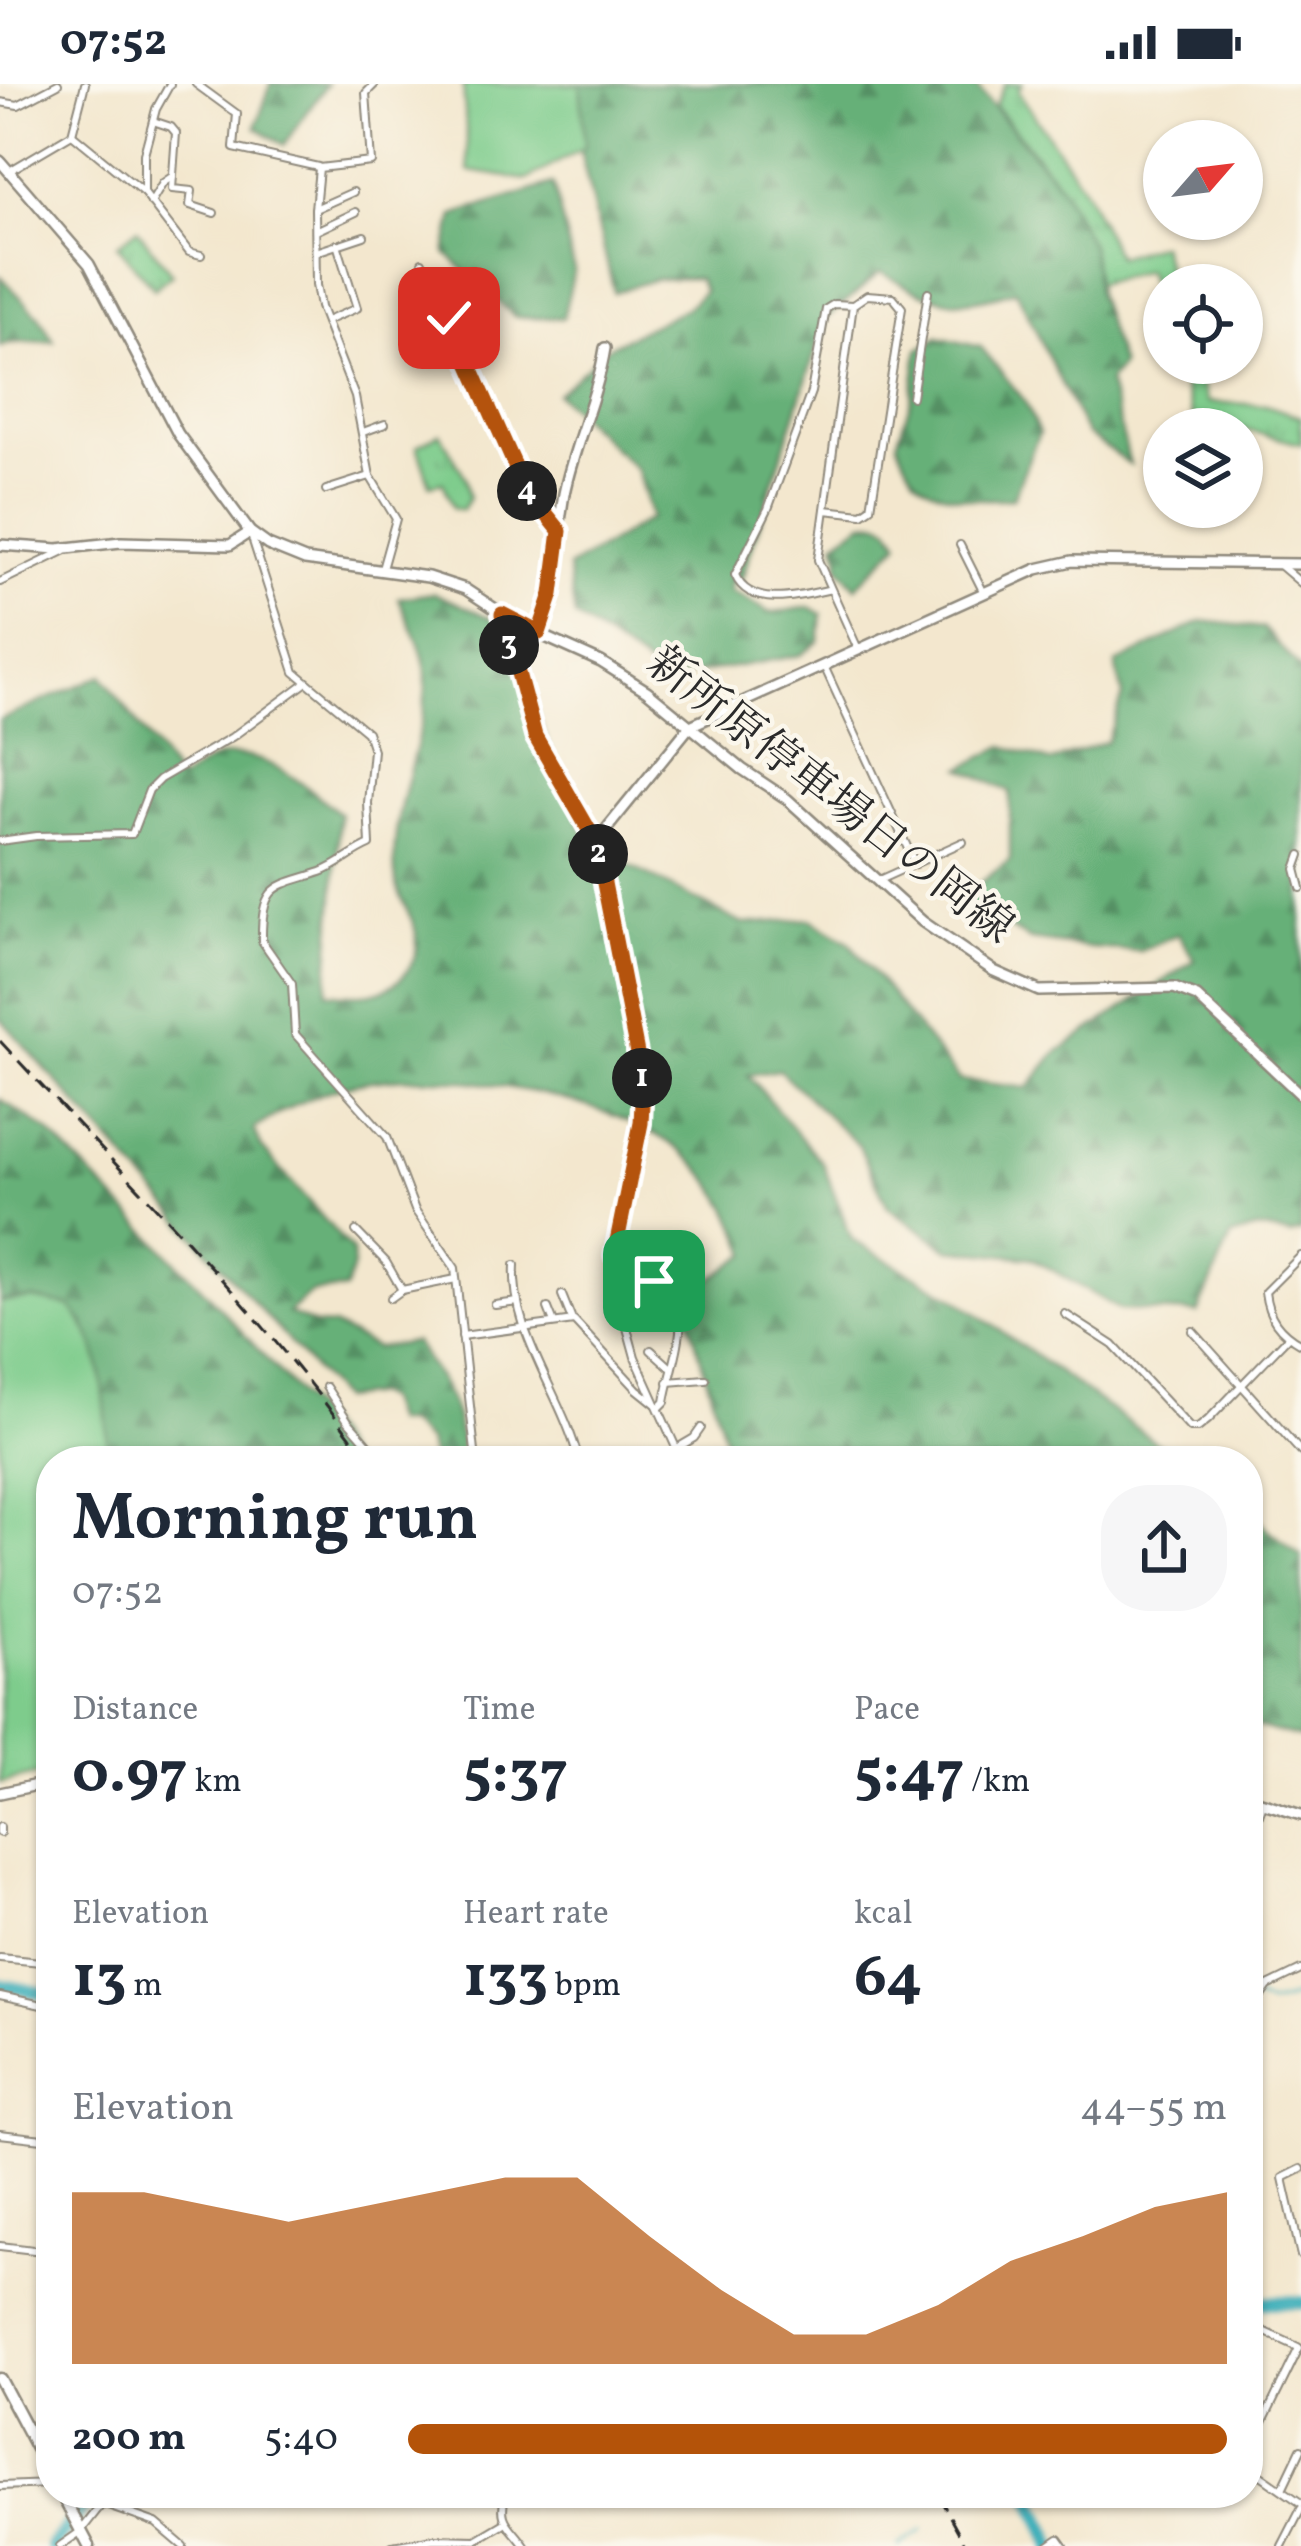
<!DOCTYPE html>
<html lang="en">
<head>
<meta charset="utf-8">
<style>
  :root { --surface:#fff; --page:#f6f6f7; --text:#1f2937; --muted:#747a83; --accent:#b45309 }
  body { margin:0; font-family:Vollkorn,"Noto Serif JP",serif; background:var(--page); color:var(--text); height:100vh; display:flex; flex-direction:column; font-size:45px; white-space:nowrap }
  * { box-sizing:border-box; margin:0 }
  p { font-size:39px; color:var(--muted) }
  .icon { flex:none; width:66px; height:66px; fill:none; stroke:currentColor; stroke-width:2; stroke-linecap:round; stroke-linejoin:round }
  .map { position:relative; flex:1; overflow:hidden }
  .panel { position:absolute; left:36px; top:1362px; width:1227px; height:1062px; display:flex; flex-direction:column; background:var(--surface); border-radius:48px; box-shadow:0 3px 9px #0004 }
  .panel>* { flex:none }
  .needle { width:78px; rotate:62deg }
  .tools { position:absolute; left:1143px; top:36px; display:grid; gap:24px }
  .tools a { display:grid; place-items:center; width:120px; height:120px; border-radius:50%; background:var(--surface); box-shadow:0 3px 9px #0004; font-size:60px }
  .pin { position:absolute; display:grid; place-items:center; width:102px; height:102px; color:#fff; margin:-51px; border-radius:24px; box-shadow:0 6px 18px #0006 }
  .km { position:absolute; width:60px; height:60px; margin:-30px; border-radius:50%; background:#222; color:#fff; font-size:33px; line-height:60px; text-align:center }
  .round { display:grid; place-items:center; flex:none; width:126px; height:126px; border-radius:48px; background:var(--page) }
  .head { display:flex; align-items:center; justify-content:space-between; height:204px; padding:0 36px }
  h1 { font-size:66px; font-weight:700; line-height:90px }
  .stats { display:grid; grid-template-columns:repeat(3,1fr); gap:18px; height:204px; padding:12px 36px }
  .stats div { display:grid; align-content:center }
  .stats b { font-size:60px; font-weight:700 }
  .stats small { font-size:33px; font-weight:400 }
  .stats p { font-size:33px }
  .chart { height:336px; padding:24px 36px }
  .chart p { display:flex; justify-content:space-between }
  .chart svg { width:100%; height:216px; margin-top:12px; fill:var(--accent); opacity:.7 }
  ul { padding:0 36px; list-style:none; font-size:39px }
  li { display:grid; grid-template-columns:192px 144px 1fr; align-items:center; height:90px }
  li i { height:30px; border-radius:15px; background:var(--accent) }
  .status { display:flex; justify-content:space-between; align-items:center; height:84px; padding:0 60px; background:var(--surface); direction:ltr }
  .status svg { height:33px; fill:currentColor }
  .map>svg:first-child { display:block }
  .grass { fill:url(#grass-tufts); stroke:#547c5c; stroke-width:3 }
  .forest { fill:url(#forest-firs); stroke:#486e52; stroke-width:3 }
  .pitch { fill:#7ecc8c; stroke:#547c5c; stroke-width:3 }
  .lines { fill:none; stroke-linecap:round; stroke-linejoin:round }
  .stream { stroke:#3eafb9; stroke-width:3 }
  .river { stroke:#3eafb9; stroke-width:14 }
  .street-casing { stroke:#8f897c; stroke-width:10 }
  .secondary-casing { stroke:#8f897c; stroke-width:14 }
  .primary-casing { stroke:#8f897c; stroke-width:15 }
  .street { stroke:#fff; stroke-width:6 }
  .secondary { stroke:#fff; stroke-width:9 }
  .primary { stroke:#fff; stroke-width:10 }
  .rail { stroke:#2b2b2b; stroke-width:3; stroke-dasharray:18 9; stroke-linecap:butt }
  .route-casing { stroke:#fff; stroke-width:24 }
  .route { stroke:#b45309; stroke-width:15 }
  .labels { text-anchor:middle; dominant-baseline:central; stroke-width:9; stroke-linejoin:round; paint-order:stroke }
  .street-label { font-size:45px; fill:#2b2b2b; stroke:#fbf7ec }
</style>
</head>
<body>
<div class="status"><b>07:52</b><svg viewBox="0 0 49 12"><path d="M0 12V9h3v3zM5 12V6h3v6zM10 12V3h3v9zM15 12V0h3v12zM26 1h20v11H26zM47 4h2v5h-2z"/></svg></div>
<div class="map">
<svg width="1301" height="2462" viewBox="0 0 1301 2462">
  <defs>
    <pattern id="grass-tufts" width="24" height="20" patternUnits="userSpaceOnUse" patternTransform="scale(3)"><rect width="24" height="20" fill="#7ecc8c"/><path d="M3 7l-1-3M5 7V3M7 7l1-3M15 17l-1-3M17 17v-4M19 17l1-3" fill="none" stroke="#6daf79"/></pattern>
    <pattern id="forest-firs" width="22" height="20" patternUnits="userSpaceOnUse" patternTransform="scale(3)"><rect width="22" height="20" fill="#66b078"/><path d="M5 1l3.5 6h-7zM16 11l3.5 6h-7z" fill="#548f63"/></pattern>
  </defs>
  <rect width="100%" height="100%" fill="#fbf7ec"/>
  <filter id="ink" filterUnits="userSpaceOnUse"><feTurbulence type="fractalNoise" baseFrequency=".00833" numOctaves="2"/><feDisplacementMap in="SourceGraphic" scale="24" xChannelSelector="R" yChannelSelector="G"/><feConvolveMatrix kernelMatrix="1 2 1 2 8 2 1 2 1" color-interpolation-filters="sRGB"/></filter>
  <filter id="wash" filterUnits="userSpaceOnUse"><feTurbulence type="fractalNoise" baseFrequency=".004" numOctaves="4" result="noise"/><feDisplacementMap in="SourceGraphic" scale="48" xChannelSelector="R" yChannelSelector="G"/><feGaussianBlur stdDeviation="2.7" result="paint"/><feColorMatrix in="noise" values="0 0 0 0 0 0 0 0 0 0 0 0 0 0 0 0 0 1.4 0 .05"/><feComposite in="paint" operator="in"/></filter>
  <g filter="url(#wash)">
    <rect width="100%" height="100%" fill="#f3e7ce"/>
    <!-- grass -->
    <g class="grass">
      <path d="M1005 0H1022L1018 7 1085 106 1117 173 1160 160 1171 201H1164V243L1146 186 1096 200 1086 152 1059 100 995 22Z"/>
      <path d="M137 145 172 190 154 205 117 161Z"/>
      <path d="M1176 279H1195L1207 318 1266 321 1301 333V360L1242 345H1197Z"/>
      <path d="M440 349 465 393 469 414 462 426 453 424 443 398 430 401 417 362Z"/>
    </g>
    <!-- forest -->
    <g class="forest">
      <path d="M271 0H327L284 61 256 43Z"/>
      <path d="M564 0H974L1059 100 1091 161 1097 210 1121 282 1108 298 1130 380 1086 350 1016 206C951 226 939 219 880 188L826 235 740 500 730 496V507L771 529 810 523 822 530 819 557 801 571 666 595 575 533 568 484 651 434 637 386 557 310 608 263 686 224 704 207 698 194 656 195 614 208Z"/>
      <path d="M553 100 574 186 563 234 515 233 446 169 454 131Z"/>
      <path d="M0 192 39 232 54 257 10 259 0 263Z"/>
      <path d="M938 253 981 263 1024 316 1039 349 1013 414C984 417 939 416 916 394 908 386 902 368 897 358L912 313 918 266Z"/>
      <path d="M878 437 890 443 900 458 856 503 839 483 840 473 835 458 864 438Z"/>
      <path d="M434 509 500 538 589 761 743 840 810 835 850 859 959 996 1028 1004 1056 969 1195 876 1178 850 1140 867 1091 864 1031 856 969 823 966 810 1010 776V708L962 684 1004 662 1052 678 1107 657 1123 612 1116 580 1202 537 1263 544 1301 586V1148L1290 1151 1257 1145 1231 1153 1198 1229 1120 1226 1032 1174 948 1165 888 1123 859 1062 779 986 748 991 823 1080 852 1156 955 1214 1182 1377H731L683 1214 748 1170C734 1130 713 1090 677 1064 608 1014 448 983 365 998 326 1004 287 1023 254 1045L261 1063 352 1167 353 1183 345 1206 312 1208 288 1229 315 1241 333 1242 376 1264 414 1258C443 1302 462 1322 461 1377H432L428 1358 406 1339H393L385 1316 376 1311 340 1315 0 934V636L102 591 179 697C191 690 207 676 221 673 264 663 310 705 340 730L327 908C361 913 396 913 413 877 428 844 397 821 395 790 389 721 427 659 426 592 426 568 408 537 399 514Z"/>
      <path d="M0 1015 48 1047 204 1206 322 1336 349 1377H109L99 1287 84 1238 33 1215 0 1217Z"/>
      <path d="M1248 1429 1301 1472V1654L1248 1640Z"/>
    </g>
    <!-- pitch -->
    <g class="pitch">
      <path d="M463 0H580L585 63 527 96 469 87Z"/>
      <path d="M33 1215 69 1222C107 1259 105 1327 109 1377H51V1687L0 1699V1218Z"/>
    </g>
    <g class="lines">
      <!-- stream -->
      <g class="stream">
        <path d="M1248 1912 1268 1920 1301 1912"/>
        <path d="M899 2462 923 2446"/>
      </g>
      <!-- river -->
      <g class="river">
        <path d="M0 1901 51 1911"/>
        <path d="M1248 2218H1301"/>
        <path d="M1030 2409 1053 2462"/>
        <path d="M52 2462 95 2409"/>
      </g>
    </g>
  </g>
  <g filter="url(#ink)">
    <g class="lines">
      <defs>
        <g id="street">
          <path d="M170 0 156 25 144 70V109L189 168 201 171"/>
          <path d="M196 0 237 30 234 64 318 83"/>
          <path d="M0 18 18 21 58 0"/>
          <path d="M153 37 171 43 176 49 172 105 192 107 190 121 214 129"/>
          <path d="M72 50 85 0"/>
          <path d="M11 86 72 50 144 109"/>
          <path d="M353 108 315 125 316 201 320 223 355 313 370 392 396 435 382 485"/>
          <path d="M151 119 163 99 173 92"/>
          <path d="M315 125 319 84 371 78 366 9 375 0"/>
          <path d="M316 147 356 128"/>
          <path d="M316 168 364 152"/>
          <path d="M422 178 523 402 558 446"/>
          <path d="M326 237 357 224 337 160"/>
          <path d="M912 313 928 208"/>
          <path d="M363 348 385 340"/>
          <path d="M326 406 370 392"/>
          <path d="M825 426 862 430 871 424 902 224 893 213 867 211 854 220"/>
          <path d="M251 451 295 588 367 648 373 666 368 719 370 761C353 768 338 782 321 788 276 803 261 798 262 857L292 900 295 950 387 1053 415 1126 455 1184 476 1377"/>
          <path d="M960 461 983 507"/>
          <path d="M1281 482 1301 499"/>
          <path d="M0 498 64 467"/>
          <path d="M831 505C801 512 750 526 735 491L768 425 811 308 826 225 834 220 853 221 818 476 858 565"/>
          <path d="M502 530 535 652 596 758 644 1017 617 1141 613 1193 635 1273 682 1377"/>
          <path d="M824 582 915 780"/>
          <path d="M0 757 36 752 132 750 149 706 160 695 232 653 304 600"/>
          <path d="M1301 771 1296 785 1301 804"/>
          <path d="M879 796 963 758"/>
          <path d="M356 1147 386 1178 402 1206 456 1195"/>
          <path d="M613 1172 633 1190 666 1199C696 1232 671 1279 665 1318L660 1323"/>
          <path d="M1301 1172 1265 1208C1268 1233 1279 1248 1301 1260"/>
          <path d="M515 1181C511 1251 562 1309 579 1377"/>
          <path d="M562 1211 572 1236"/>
          <path d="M391 1214 402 1206"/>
          <path d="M495 1221 518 1218"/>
          <path d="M548 1224 554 1239"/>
          <path d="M1065 1230 1113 1261 1190 1344H1198L1208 1336 1288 1253"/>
          <path d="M1193 1247 1301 1368"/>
          <path d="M462 1252 574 1237 637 1305 657 1321"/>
          <path d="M651 1266 670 1283"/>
          <path d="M668 1298 706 1295"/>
          <path d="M326 1303 348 1337 383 1377"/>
          <path d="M677 1364 694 1354 701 1344"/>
          <path d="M0 1743V1749"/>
          <path d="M1248 1762 1263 1720"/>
          <path d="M0 1874 51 1879"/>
          <path d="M1248 1904 1262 1910"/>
          <path d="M0 1912 51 1923"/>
          <path d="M1248 1920 1257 1918 1268 1902 1301 1886"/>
          <path d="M0 2050 51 2056"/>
          <path d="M1301 2085 1283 2094 1301 2172"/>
          <path d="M0 2162 51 2168"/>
          <path d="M1248 2261 1257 2244 1298 2263"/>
          <path d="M1248 2369 1299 2264"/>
          <path d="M1248 2382 1301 2419"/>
          <path d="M0 2402 51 2400"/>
          <path d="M1282 2405 1301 2365"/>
          <path d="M506 2409C497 2438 510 2440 525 2462"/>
          <path d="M60 2462 80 2448 102 2420 156 2439 183 2462"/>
          <path d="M392 2462 434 2455 476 2456 503 2440"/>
          <path d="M1049 2462 1059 2455 1064 2462"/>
          <path d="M1282 2462 1301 2425"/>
        </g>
        <g id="secondary">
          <path d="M0 77 89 180 178 350 250 448 268 461 305 476 428 493 465 505 521 542 601 578 647 607 742 685 787 715 923 838 994 887 1039 907 1174 904 1197 913 1301 1011"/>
          <path d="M0 461 58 465 121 458 230 461 250 448"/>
          <path d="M539 549C555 503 556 457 564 410 574 360 597 314 605 264"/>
          <path d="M596 758 690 642 1037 485 1072 477 1301 480"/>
          <path d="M0 1709 51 1698"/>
          <path d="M1248 1714 1301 1731"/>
        </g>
        <g id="primary">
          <path d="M0 2295 51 2391"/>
          <path d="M61 2409 89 2462"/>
        </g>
      </defs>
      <!-- street casing -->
      <use href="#street" class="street-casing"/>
      <!-- secondary casing -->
      <use href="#secondary" class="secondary-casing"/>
      <!-- primary casing -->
      <use href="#primary" class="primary-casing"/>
      <!-- street -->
      <use href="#street" class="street"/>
      <!-- secondary -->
      <use href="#secondary" class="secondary"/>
      <!-- primary -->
      <use href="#primary" class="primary"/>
      <!-- rail -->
      <g class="rail">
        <path d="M0 957C126 1093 260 1225 368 1377"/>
        <path d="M937 2409 966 2462"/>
      </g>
    </g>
  </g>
  <g class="lines" filter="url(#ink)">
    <defs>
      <path id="route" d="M449 234 524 402 560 447 552 510 539 549 502 530 535 652 596 758 643 1000 641 1039 614 1172 633 1190 654 1197"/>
    </defs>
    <!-- route casing -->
    <use href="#route" class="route-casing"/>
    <!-- route -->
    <use href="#route" class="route"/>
  </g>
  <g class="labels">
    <!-- street labels -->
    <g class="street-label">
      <text transform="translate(829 713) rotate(38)">新所原停車場日の岡線</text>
    </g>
  </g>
</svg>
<div class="tools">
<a><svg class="needle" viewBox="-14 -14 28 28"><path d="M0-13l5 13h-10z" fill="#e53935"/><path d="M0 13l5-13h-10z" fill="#747a83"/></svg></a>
<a><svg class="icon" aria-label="locate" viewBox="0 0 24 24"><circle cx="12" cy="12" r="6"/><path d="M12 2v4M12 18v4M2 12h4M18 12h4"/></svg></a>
<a><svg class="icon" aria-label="layers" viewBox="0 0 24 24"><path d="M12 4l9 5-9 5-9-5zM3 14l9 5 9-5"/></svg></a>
</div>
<div class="pin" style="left:654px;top:1197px;background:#1e9e55"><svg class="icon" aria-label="arrive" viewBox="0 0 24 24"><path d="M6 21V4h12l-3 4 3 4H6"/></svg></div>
<div class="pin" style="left:449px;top:234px;background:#d93025"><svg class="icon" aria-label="check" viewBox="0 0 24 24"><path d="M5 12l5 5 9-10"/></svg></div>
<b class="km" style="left:642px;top:994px">1</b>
<b class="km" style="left:598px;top:770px">2</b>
<b class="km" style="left:509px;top:561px">3</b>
<b class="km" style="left:527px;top:407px">4</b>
<section class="panel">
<div class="head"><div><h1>Morning run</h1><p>07:52</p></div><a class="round"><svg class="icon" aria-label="share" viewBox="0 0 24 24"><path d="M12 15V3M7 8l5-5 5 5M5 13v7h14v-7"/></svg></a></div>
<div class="stats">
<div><p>Distance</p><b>0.97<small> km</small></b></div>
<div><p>Time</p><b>5:37</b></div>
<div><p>Pace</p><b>5:47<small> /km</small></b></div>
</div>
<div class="stats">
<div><p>Elevation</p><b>13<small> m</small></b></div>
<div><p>Heart rate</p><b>133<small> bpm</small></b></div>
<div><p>kcal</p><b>64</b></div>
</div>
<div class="chart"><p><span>Elevation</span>44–55 m</p>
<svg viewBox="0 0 160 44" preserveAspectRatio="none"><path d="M0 44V9L10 9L20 12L30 15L40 12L50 9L60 6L70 6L80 18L90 29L100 38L110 38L120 32L130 23L140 18L150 12L160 9V44z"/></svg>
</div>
<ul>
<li><b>200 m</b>5:40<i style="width:100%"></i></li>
</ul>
</section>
</div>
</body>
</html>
